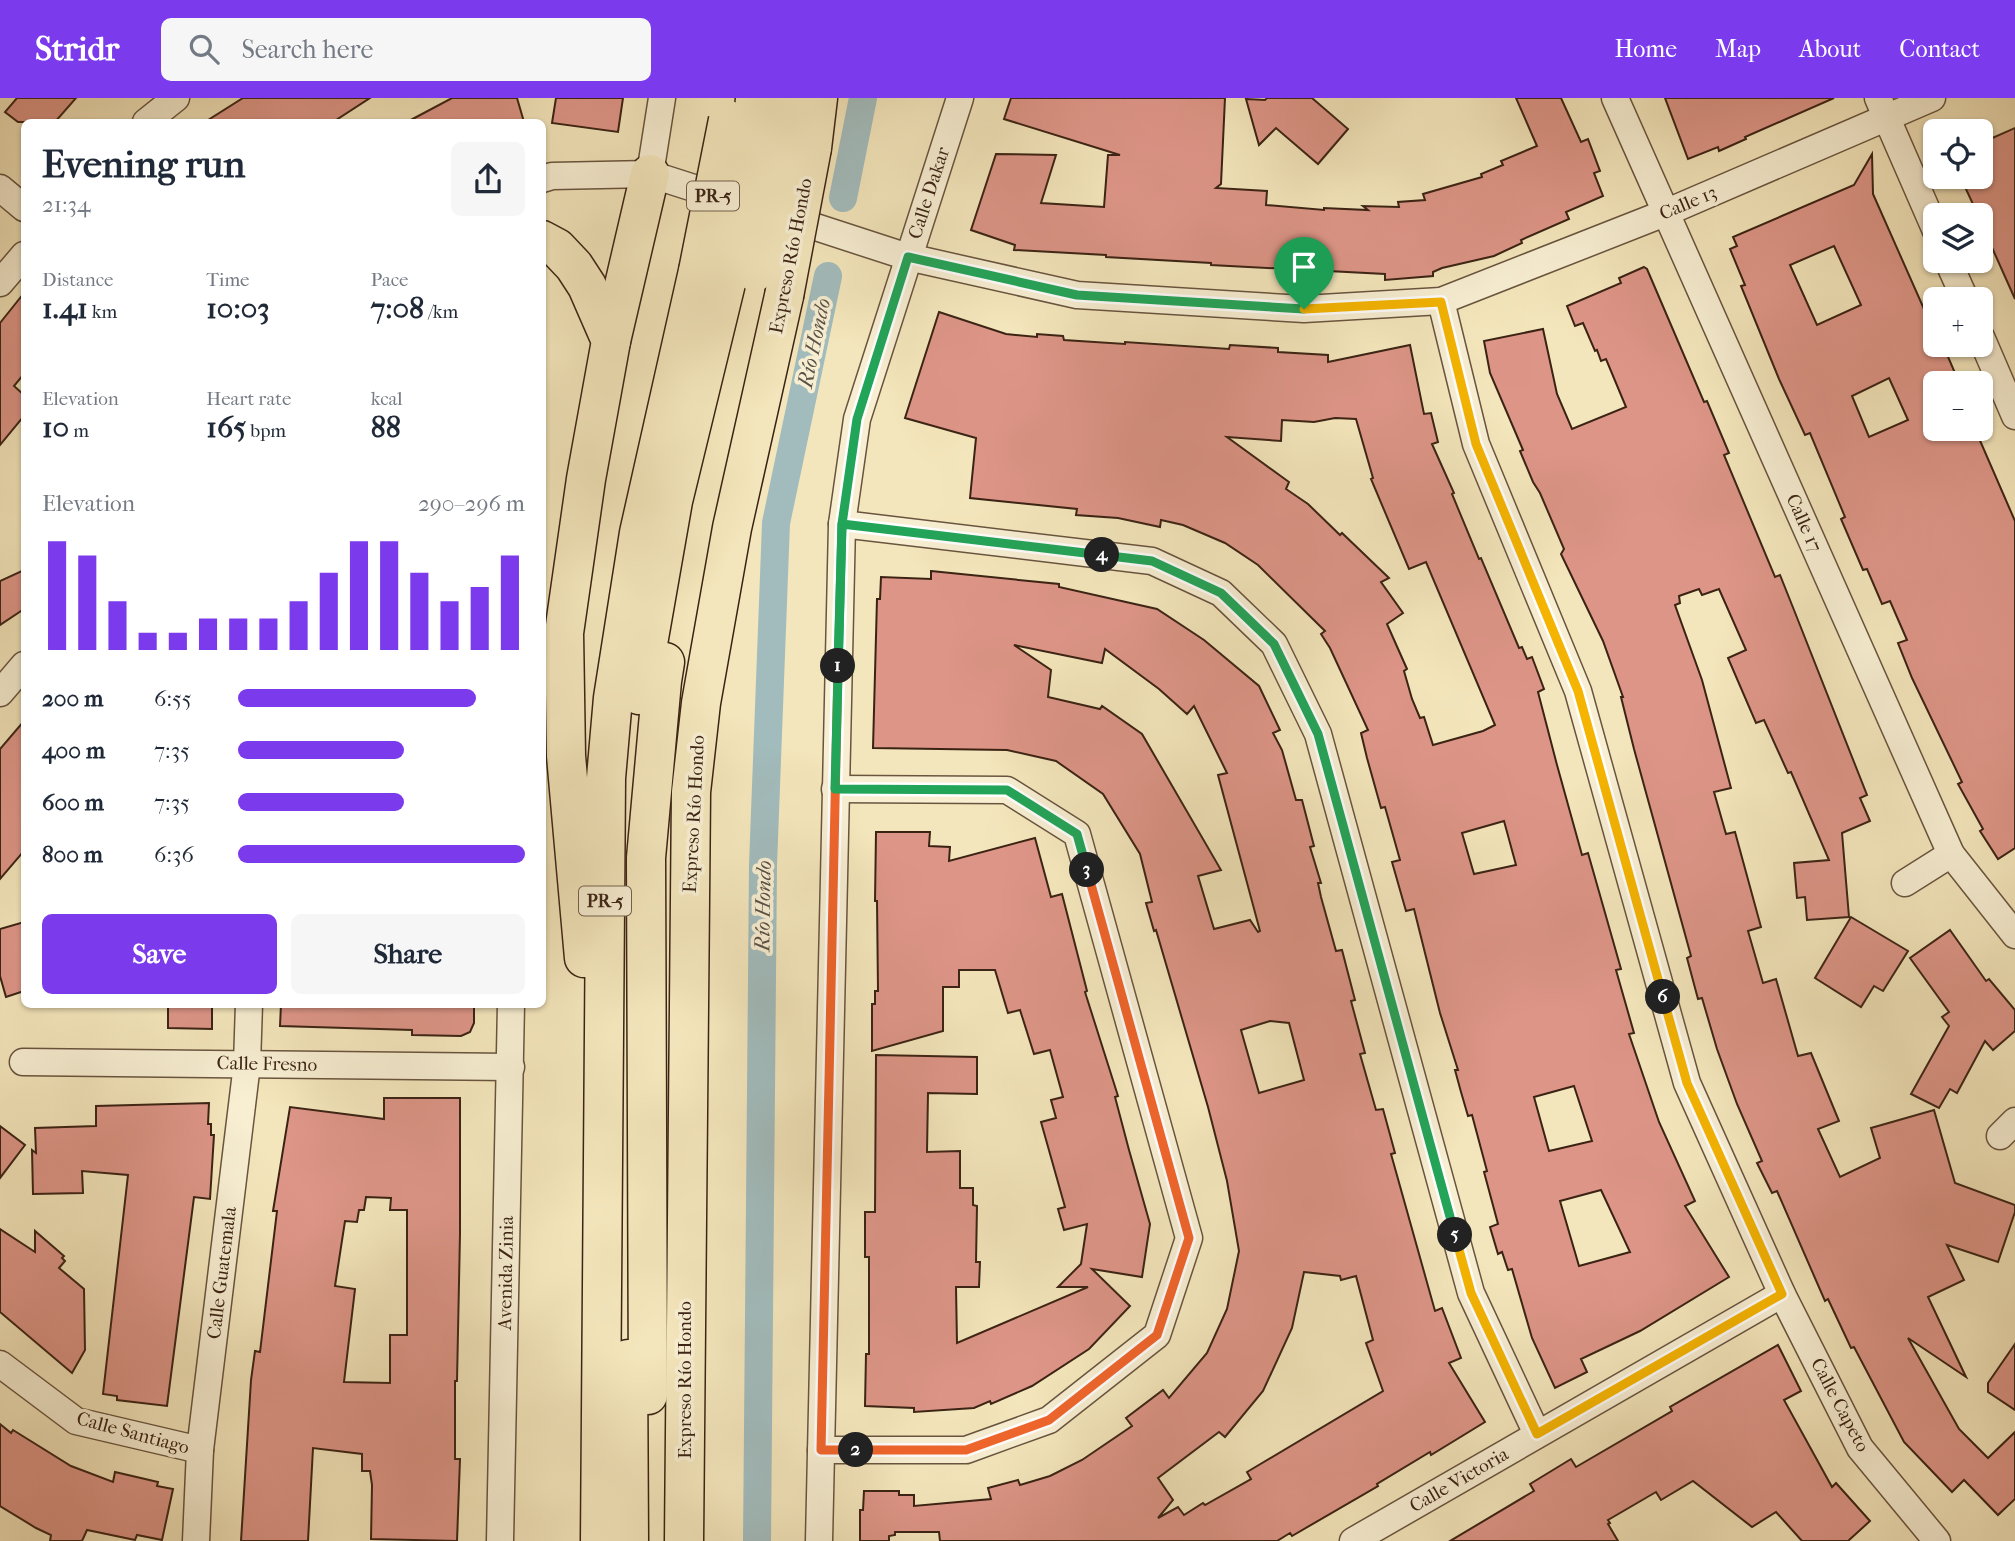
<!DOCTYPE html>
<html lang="en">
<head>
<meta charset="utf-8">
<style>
  :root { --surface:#fff; --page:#f6f6f7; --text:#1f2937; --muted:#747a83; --accent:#7c3aed }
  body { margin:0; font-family:"IM FELL French Canon",serif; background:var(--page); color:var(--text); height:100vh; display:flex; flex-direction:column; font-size:26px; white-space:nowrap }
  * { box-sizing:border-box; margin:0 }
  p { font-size:23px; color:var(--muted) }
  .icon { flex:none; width:38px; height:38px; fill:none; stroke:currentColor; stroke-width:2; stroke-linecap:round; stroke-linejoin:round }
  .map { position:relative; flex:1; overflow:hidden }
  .drawer { position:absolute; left:21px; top:21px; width:525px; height:889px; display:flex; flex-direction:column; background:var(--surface); border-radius:10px; box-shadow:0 2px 5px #0004 }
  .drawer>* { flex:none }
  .buttons { position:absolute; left:1923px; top:21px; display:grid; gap:14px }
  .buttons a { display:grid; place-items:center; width:70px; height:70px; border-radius:10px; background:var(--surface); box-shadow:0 2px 5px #0004; font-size:35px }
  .pin { position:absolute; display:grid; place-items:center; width:60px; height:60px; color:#fff; margin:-72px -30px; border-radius:50% 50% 50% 0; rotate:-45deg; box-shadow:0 0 7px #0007 }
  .pin .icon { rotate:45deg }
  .km { position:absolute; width:35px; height:35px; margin:-18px; border-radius:50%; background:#222; color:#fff; font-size:19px; line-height:35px; text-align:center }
  .round { display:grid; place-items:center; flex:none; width:74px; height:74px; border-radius:10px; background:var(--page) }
  .head { display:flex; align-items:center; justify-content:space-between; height:119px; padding:0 21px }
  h1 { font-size:38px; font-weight:700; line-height:52px }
  .figures { display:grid; grid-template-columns:repeat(3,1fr); gap:10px; height:119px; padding:7px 21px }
  .figures div { display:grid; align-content:center }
  .figures b { font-size:30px; font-weight:700 }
  .figures small { font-size:19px; font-weight:400 }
  .figures p { font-size:19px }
  .chart { height:196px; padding:14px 21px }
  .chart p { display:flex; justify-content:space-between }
  .chart svg { width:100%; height:126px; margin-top:7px; stroke:var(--accent); stroke-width:6 }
  .action { display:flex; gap:14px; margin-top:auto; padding:14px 21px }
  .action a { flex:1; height:80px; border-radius:10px; background:var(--accent); color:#fff; font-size:28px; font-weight:700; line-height:80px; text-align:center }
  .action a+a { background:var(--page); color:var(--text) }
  ul { padding:0 21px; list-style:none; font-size:23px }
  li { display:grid; grid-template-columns:112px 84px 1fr; align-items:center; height:52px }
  li i { height:18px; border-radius:9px; background:var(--accent) }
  header { display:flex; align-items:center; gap:42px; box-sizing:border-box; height:98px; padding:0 35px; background:var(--accent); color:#fff }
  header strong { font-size:33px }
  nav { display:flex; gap:38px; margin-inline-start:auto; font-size:24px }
  .search { width:490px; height:63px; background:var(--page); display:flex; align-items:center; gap:18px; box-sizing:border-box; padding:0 24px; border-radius:10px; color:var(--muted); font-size:26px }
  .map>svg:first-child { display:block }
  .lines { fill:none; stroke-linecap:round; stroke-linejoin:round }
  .canal { stroke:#a2bcbd; stroke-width:28 }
  .building { fill:#dd9587; stroke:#3b2314; stroke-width:2; fill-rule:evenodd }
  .minor-casing { stroke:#69543e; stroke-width:29 }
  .highway-casing { stroke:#3b2314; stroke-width:41 }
  .minor { stroke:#f8efd3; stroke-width:26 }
  .highway { stroke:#f4e6bc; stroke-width:38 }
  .highway-bridge-casing { stroke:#3b2314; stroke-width:41; stroke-linecap:butt }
  .highway-bridge { stroke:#f4e6bc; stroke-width:38 }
  .split-1-casing { stroke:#fff; stroke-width:14 }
  .split-2-casing { stroke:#fff; stroke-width:14 }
  .split-3-casing { stroke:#fff; stroke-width:14 }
  .split-4-casing { stroke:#fff; stroke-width:14 }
  .split-5-casing { stroke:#fff; stroke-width:14 }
  .split-6-casing { stroke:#fff; stroke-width:14 }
  .split-7-casing { stroke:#fff; stroke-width:14 }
  .split-1 { stroke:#22a559; stroke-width:9 }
  .split-2 { stroke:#f0652b; stroke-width:9 }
  .split-3 { stroke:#f0652b; stroke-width:9 }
  .split-4 { stroke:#22a559; stroke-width:9 }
  .split-5 { stroke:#22a559; stroke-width:9 }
  .split-6 { stroke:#f5b400; stroke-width:9 }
  .split-7 { stroke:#f5b400; stroke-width:9 }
  .labels { text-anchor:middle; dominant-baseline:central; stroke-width:7; stroke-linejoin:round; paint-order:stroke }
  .shield { fill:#f8efd3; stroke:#74604d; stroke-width:2 }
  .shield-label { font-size:18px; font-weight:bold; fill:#3b2314 }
  .street-label { font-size:19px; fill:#3b2314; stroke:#f8efd3 }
  .water-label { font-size:21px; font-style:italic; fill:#5a5147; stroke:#f8efd3 }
</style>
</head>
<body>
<header>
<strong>Stridr</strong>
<div class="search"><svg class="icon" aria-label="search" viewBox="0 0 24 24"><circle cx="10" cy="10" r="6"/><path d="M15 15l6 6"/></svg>Search here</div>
<nav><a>Home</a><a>Map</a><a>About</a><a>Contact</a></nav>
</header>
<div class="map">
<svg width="2015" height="1443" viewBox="0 0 2015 1443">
  <rect width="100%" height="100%" fill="#f4e6bc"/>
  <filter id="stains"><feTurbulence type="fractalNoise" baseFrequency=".00286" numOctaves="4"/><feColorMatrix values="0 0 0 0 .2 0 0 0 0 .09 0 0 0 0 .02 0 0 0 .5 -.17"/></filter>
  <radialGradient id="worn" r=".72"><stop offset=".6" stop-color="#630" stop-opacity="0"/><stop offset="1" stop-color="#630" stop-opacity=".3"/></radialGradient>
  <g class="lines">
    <!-- canal -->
    <g class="canal">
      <path d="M843 100 863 0"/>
      <path d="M757 1443 763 767 776 425 828 178"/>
    </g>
  </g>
  <!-- building -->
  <g class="building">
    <path d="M17 0H76L55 24H18L5 14Z"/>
    <path d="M243 0H370L333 24H205Z"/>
    <path d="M452 0H517L524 24H407Z"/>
    <path d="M556 0H623L618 34 552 25Z"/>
    <path d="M1011 0H1225L1221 86 1216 90 1267 93 1266 107 1324 112V110L1368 112 1363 108 1399 109 1398 104 1425 102 1423 96 1482 79 1481 76 1503 67 1501 63 1537 48 1516 0H1561L1581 44 1588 41 1600 73 1594 75 1603 98 1566 114 1569 121 1521 142 1522 145 1494 158 1442 170 1433 174V178L1385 182V176L1211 167V165L1106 159V157L1014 152 1015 147 971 132 996 56 1056 57 1041 105 1104 109 1108 57H1120L1004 21Z"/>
    <path d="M1267 0H1312L1348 31 1318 66 1276 30 1259 47 1246 1 1265 2Z"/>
    <path d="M1665 0H1834L1745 39 1746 41 1719 53 1718 49 1688 61Z"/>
    <path d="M2015 30V201L1981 125V117H1978L1965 89 1973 85 1970 79H1981V45Z"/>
    <path d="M1872 56 1873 96 1936 238V247H1943L1955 275 1936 285V331H1975L2015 423V750L1998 761 1980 733 1983 731 1958 686 1962 684 1912 580 1898 545 1907 542 1890 503 1882 506 1867 471 1863 472 1841 421 1845 419 1810 335 1805 337 1779 281 1741 188 1745 187 1730 151 1737 148 1733 139 1854 87ZM1834 148 1861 207 1817 227 1790 167ZM1889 280 1908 322 1869 339 1852 298Z"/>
    <path d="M1644 169 1647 171 1704 304 1707 303 1729 355 1724 357 1775 479 1780 477 1794 512 1867 697 1860 700 1870 723 1842 735 1849 819 1807 822 1805 799 1797 800 1794 765 1829 762 1791 674 1788 675 1764 622 1756 625 1728 560 1746 552 1719 491 1702 497 1699 491 1679 498 1680 505 1675 507 1702 582 1731 690 1714 694 1726 736 1735 734 1761 829 1748 833 1763 885 1776 881 1798 958 1811 955 1839 1023 1818 1031 1840 1079 1880 1060 1871 1030 1934 1012 1955 1085 2015 1107V1114L1998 1164 1947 1147 1964 1182 1928 1199 1966 1279 1908 1240 1959 1331 1988 1360 2015 1334V1401L1998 1417 1964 1382 1952 1394 1904 1344 1854 1249 1851 1250 1828 1201 1825 1203 1777 1093 1772 1095 1757 1065 1762 1063 1737 1006 1717 951 1702 900 1698 901 1687 860 1691 858 1634 651 1621 599H1623L1603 543 1561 456 1564 451 1540 395 1533 384 1520 353 1523 352 1490 275 1484 243 1543 231 1557 296 1572 331 1626 309 1606 261 1601 263 1597 252 1595 253 1583 225 1575 228 1567 208 1621 185 1619 180Z"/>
    <path d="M24 195V276L14 288 24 297V318L0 347V225Z"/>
    <path d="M939 214 1006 236 1037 239V236L1063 238 1064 242 1125 246V244L1229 251 1230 247 1278 250V254L1328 257V264L1410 247 1424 316 1431 315 1438 344 1432 346 1454 395 1452 396 1479 461 1481 460 1519 550 1522 549 1527 561 1532 559 1544 591 1538 594 1557 667 1582 757 1588 755 1621 871 1616 872 1634 935 1629 936 1659 1024 1695 1103 1685 1108 1729 1179 1640 1233 1581 1261 1587 1274 1555 1290 1532 1240 1512 1171 1508 1172 1502 1154 1498 1156 1490 1129 1498 1126 1484 1074 1487 1073 1472 1017 1468 1018 1461 994 1455 972H1458L1440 915 1414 811 1406 813 1392 764 1400 762 1385 709 1381 710 1367 660 1361 635 1368 632 1330 550 1321 536 1325 533 1258 467 1225 445 1183 427 1161 422 1160 429 1118 420 1076 417 1077 411 970 400 976 340 905 320ZM1335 320 1356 321 1373 380 1371 381 1409 471 1426 464 1495 627 1483 633 1433 647 1424 619 1420 620 1412 601 1404 573 1407 571 1387 526 1403 515 1381 484 1389 480 1342 435 1340 437 1308 406 1286 391 1289 384 1227 339 1281 343 1282 322 1314 324ZM1504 723 1516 767 1474 776 1462 735ZM1574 988 1592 1043 1549 1053 1534 999ZM1601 1092 1630 1154 1579 1168 1560 1103Z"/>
    <path d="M24 472V511L0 527V483Z"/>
    <path d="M931 473 1059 486V489L1157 511 1204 542 1259 588 1280 632 1273 635 1282 652 1296 702H1302L1314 748 1310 749 1321 785H1318L1321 799 1336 853 1342 852 1355 902 1351 903 1365 955 1360 956 1376 1012 1383 1011 1395 1055 1391 1056 1435 1213 1442 1210 1461 1260 1449 1265 1485 1324 1431 1357 1430 1354 1377 1386 1378 1388 1292 1438 1290 1435 1277 1443H940L939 1434H895V1437L889 1438V1443H860V1412H863L864 1393H899V1397H914V1408L991 1401 988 1390 1018 1382 1020 1387 1050 1378 1082 1362 1132 1328 1126 1320 1163 1292 1169 1300 1207 1255 1227 1211 1239 1153 1227 1083 1208 1009 1156 832 1154 833 1146 805 1152 804 1140 756 1103 696 1056 663 1007 652 873 650 877 501H880L881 479 931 481ZM1014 547 1102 565 1105 551 1159 591 1187 616 1194 608 1227 675 1218 677 1260 833 1258 834 1250 822 1214 831 1198 778 1221 772 1142 636 1102 608 1100 611 1048 599 1051 572ZM1270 923 1289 925 1304 982 1259 995 1241 932ZM1304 1174 1340 1178 1341 1182 1356 1178 1373 1242 1366 1245 1383 1293 1247 1374 1251 1381 1205 1407 1203 1405 1184 1417 1178 1409 1158 1420 1173 1402 1158 1380 1219 1334 1225 1339 1263 1293 1292 1230Z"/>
    <path d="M24 623V753L0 781V651Z"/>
    <path d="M876 734H930L929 748 950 749 949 763 1035 740 1051 799 1062 796 1087 893 1085 894 1118 998 1115 999 1129 1052 1150 1126 1142 1179 1092 1171 1130 1208 1089 1251 1032 1288 991 1306 990 1303 974 1310 914 1314V1310L865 1308 866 1256H869V1159H865V1114H875L876 957 977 959V996L928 995 927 1054 960 1053V1090H973V1107L977 1108 976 1164H980L979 1189H956L957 1245 1088 1189H1058L1081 1166 1087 1126 1064 1132 1058 1111 1065 1109 1041 1024 1056 1020 1051 1002 1063 999 1050 952 1034 956 1020 912 1008 915 995 872H959V889H943V933L872 953V906H875V893H878L877 803H875Z"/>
    <path d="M1851 819 1908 853 1883 893 1874 888 1861 909 1815 880Z"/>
    <path d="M24 824V893L6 899 0 878V831Z"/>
    <path d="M1950 832 1986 883 1989 881 2015 912V933L1993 952 1985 943 1957 995 1950 991 1939 1010 1911 996 1949 928 1942 919 1949 914 1910 860Z"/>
    <path d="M168 906H212V931L168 930Z"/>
    <path d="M281 906H474V925L470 934 461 938 412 937V932L280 928Z"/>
    <path d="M384 1000H460V1136L457 1283H455V1361H460L457 1443 371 1441 372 1387 370 1373H362V1356L313 1350 308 1443H241L251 1282 255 1253 260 1254 277 1113H273L290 1009 384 1021ZM366 1099 391 1100 390 1112H407V1237H390V1285L344 1284 355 1191 335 1188 345 1123 357 1124 359 1112H364Z"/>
    <path d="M209 1005 208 1026H211V1037H214L210 1101 194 1099 167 1308 117 1302V1298L103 1296 128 1077 82 1073 83 1095 33 1096 32 1052 36 1055 35 1030 96 1028V1008Z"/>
    <path d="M0 1028 25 1047 0 1080Z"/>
    <path d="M0 1131 35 1154V1133L64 1158 62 1160 65 1163 59 1170 84 1191 85 1252 72 1275 0 1214Z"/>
    <path d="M2015 1246V1312L1988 1294V1285Z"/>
    <path d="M1778 1247 1801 1293 1784 1302 1832 1389 1836 1385 1870 1423 1848 1443H1802L1776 1414 1752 1429 1693 1383 1661 1402 1656 1394 1608 1422 1610 1425 1608 1426 1618 1443H1450L1534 1393 1530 1386 1571 1361 1576 1369 1672 1313 1670 1309Z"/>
    <path d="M0 1326 11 1335 13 1332 71 1368 113 1384 115 1374 158 1384 157 1388 173 1391 162 1442 137 1437 135 1442 87 1432 82 1443H50L51 1437 36 1430 0 1408Z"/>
  </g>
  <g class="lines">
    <defs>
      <g id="minor">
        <path d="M1615 0 1951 756 2015 837"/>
        <path d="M1878 0 1936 133"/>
        <path d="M146 24 176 0"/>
        <path d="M650 76 662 0"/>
        <path d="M542 81 552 78 650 76 728 101"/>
        <path d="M0 90 24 110"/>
        <path d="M782 118 908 159 1077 197 1304 211 1441 203 1665 115 1932 0"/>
        <path d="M1948 163 1965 201"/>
        <path d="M0 185 24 157"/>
        <path d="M1441 203 1476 346 1578 593 1687 985 1782 1196 1860 1350 1937 1443"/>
        <path d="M1981 239 2015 318"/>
        <path d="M842 426 1152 463 1221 495 1274 546 1318 636 1471 1195 1537 1336"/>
        <path d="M0 595 24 567"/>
        <path d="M1905 785 1951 756"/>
        <path d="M23 964 511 969"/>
        <path d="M2000 1038 2015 1023"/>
        <path d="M0 1266 76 1323 200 1352"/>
        <path d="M821 1352H966L1049 1322 1157 1237 1189 1140 1077 736 1007 692 835 691"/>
        <path d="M196 1443 200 1352 247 966 249 906"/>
        <path d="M500 1443 511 906"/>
        <path d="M819 1443 842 426 857 321 960 0"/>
        <path d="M1353 1443 1782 1196"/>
      </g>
      <g id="highway">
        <path d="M753 28 755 0"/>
        <path d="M781 34 786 0"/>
        <path d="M812 50 818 0"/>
        <path d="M542 142 557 150 574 168 587 188 611 243 586 381 564 535 566 658 584 860"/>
        <path d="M611 243 650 76"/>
        <path d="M639 597 673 403 727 181"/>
        <path d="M628 1261 629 1443"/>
        <path d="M648 1297 646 760 662 583 665 564"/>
        <path d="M600 1443 606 680 613 600 639 435 698 173"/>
        <path d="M684 1443 691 694 701 605 732 430 784 198"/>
      </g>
    </defs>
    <!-- minor casing -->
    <use href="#minor" class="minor-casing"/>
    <!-- highway casing -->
    <use href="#highway" class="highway-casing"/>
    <!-- minor -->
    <use href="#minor" class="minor"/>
    <!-- highway -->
    <use href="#highway" class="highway"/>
    <defs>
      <g id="highway-bridge">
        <path d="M698 173 728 22"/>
        <path d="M755 174 781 34"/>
        <path d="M727 181 753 28"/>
        <path d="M784 198 812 50"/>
      </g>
    </defs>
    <!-- highway-bridge casing -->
    <use href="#highway-bridge" class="highway-bridge-casing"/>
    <!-- highway-bridge -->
    <use href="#highway-bridge" class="highway-bridge"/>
  </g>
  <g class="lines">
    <defs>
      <path id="split-1" d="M838 568 842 426 857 321 908 159 1077 197 1304 211"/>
      <path id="split-2" d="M838 568 821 1352H856"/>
      <path id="split-3" d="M856 1352H966L1049 1322 1157 1237 1189 1140 1087 772"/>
      <path id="split-4" d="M1087 772 1077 736 1007 692 835 691 842 426 1102 457"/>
      <path id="split-5" d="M1102 457 1152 463 1221 495 1274 546 1318 636 1455 1137"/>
      <path id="split-6" d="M1455 1137 1471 1195 1537 1336 1782 1196 1687 985 1663 899"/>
      <path id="split-7" d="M1304 211 1441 204 1476 346 1578 593 1663 899"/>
    </defs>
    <!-- split-1 casing -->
    <use href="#split-1" class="split-1-casing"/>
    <!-- split-2 casing -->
    <use href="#split-2" class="split-2-casing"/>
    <!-- split-3 casing -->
    <use href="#split-3" class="split-3-casing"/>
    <!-- split-4 casing -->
    <use href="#split-4" class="split-4-casing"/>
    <!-- split-5 casing -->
    <use href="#split-5" class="split-5-casing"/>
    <!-- split-6 casing -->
    <use href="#split-6" class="split-6-casing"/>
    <!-- split-7 casing -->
    <use href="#split-7" class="split-7-casing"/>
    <!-- split-1 -->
    <use href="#split-1" class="split-1"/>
    <!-- split-2 -->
    <use href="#split-2" class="split-2"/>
    <!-- split-3 -->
    <use href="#split-3" class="split-3"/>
    <!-- split-4 -->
    <use href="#split-4" class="split-4"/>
    <!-- split-5 -->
    <use href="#split-5" class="split-5"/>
    <!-- split-6 -->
    <use href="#split-6" class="split-6"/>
    <!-- split-7 -->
    <use href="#split-7" class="split-7"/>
  </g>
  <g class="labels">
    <!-- shield labels -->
    <g class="shield">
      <rect x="687" y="83.5" width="52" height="29" rx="5"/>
      <rect x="579" y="788.5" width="52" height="29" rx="5"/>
    </g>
    <g class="shield-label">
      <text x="713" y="98">PR-5</text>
      <text x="605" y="803">PR-5</text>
    </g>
    <!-- street labels -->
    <g class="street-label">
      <text transform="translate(929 95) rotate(-72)">Calle Dakar</text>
      <text transform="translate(1688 105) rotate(-23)">Calle 13</text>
      <text transform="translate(791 158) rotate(-79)">Expreso Río Hondo</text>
      <text transform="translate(1804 425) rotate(66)">Calle 17</text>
      <text transform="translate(694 716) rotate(-87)">Expreso Río Hondo</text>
      <text transform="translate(267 966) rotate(1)">Calle Fresno</text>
      <text transform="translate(222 1175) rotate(-83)">Calle Guatemala</text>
      <text transform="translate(506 1175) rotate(-89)">Avenida Zinia</text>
      <text transform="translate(685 1282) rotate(-90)">Expreso Río Hondo</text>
      <text transform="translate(1840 1307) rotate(62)">Calle Capeto</text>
      <text transform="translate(133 1335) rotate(15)">Calle Santiago</text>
      <text transform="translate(1459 1382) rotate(-30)">Calle Victoria</text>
    </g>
    <!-- water labels -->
    <g class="water-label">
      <text transform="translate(814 245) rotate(-78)">Río Hondo</text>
      <text transform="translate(763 808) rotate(-89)">Río Hondo</text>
    </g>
  </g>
  <rect width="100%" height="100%" filter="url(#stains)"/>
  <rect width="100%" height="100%" fill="url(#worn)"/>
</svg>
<div class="buttons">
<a><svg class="icon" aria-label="locate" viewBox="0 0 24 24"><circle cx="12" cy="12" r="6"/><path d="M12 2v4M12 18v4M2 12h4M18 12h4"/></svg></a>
<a><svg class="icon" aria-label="layers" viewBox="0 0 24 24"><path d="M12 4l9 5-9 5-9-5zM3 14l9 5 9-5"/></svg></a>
<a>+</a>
<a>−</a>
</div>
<div class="pin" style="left:1304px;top:211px;background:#1e9e55"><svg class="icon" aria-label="arrive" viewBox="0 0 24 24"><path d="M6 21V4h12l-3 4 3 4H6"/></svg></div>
<b class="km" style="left:838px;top:568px">1</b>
<b class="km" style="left:856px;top:1352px">2</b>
<b class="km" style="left:1087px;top:772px">3</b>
<b class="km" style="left:1102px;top:457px">4</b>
<b class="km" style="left:1455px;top:1137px">5</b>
<b class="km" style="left:1663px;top:899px">6</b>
<section class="drawer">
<div class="head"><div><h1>Evening run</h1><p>21:34</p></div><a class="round"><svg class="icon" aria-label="share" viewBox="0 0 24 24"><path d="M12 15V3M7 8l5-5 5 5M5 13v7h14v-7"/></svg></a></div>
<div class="figures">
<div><p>Distance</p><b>1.41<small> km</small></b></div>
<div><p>Time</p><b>10:03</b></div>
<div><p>Pace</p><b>7:08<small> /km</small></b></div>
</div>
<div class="figures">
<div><p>Elevation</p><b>10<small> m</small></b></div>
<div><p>Heart rate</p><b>165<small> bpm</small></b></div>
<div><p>kcal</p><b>88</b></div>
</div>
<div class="chart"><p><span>Elevation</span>290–296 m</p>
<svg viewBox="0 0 160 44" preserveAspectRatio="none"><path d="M5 44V6M15 44V11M25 44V27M35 44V38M45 44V38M55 44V33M65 44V33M75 44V33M85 44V27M95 44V17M105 44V6M115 44V6M125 44V17M135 44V27M145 44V22M155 44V11"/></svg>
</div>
<ul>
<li><b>200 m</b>6:55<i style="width:83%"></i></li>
<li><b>400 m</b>7:35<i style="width:58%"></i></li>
<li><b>600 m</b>7:35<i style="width:58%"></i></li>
<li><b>800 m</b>6:36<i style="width:100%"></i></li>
</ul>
<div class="action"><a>Save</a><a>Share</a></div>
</section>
</div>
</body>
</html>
